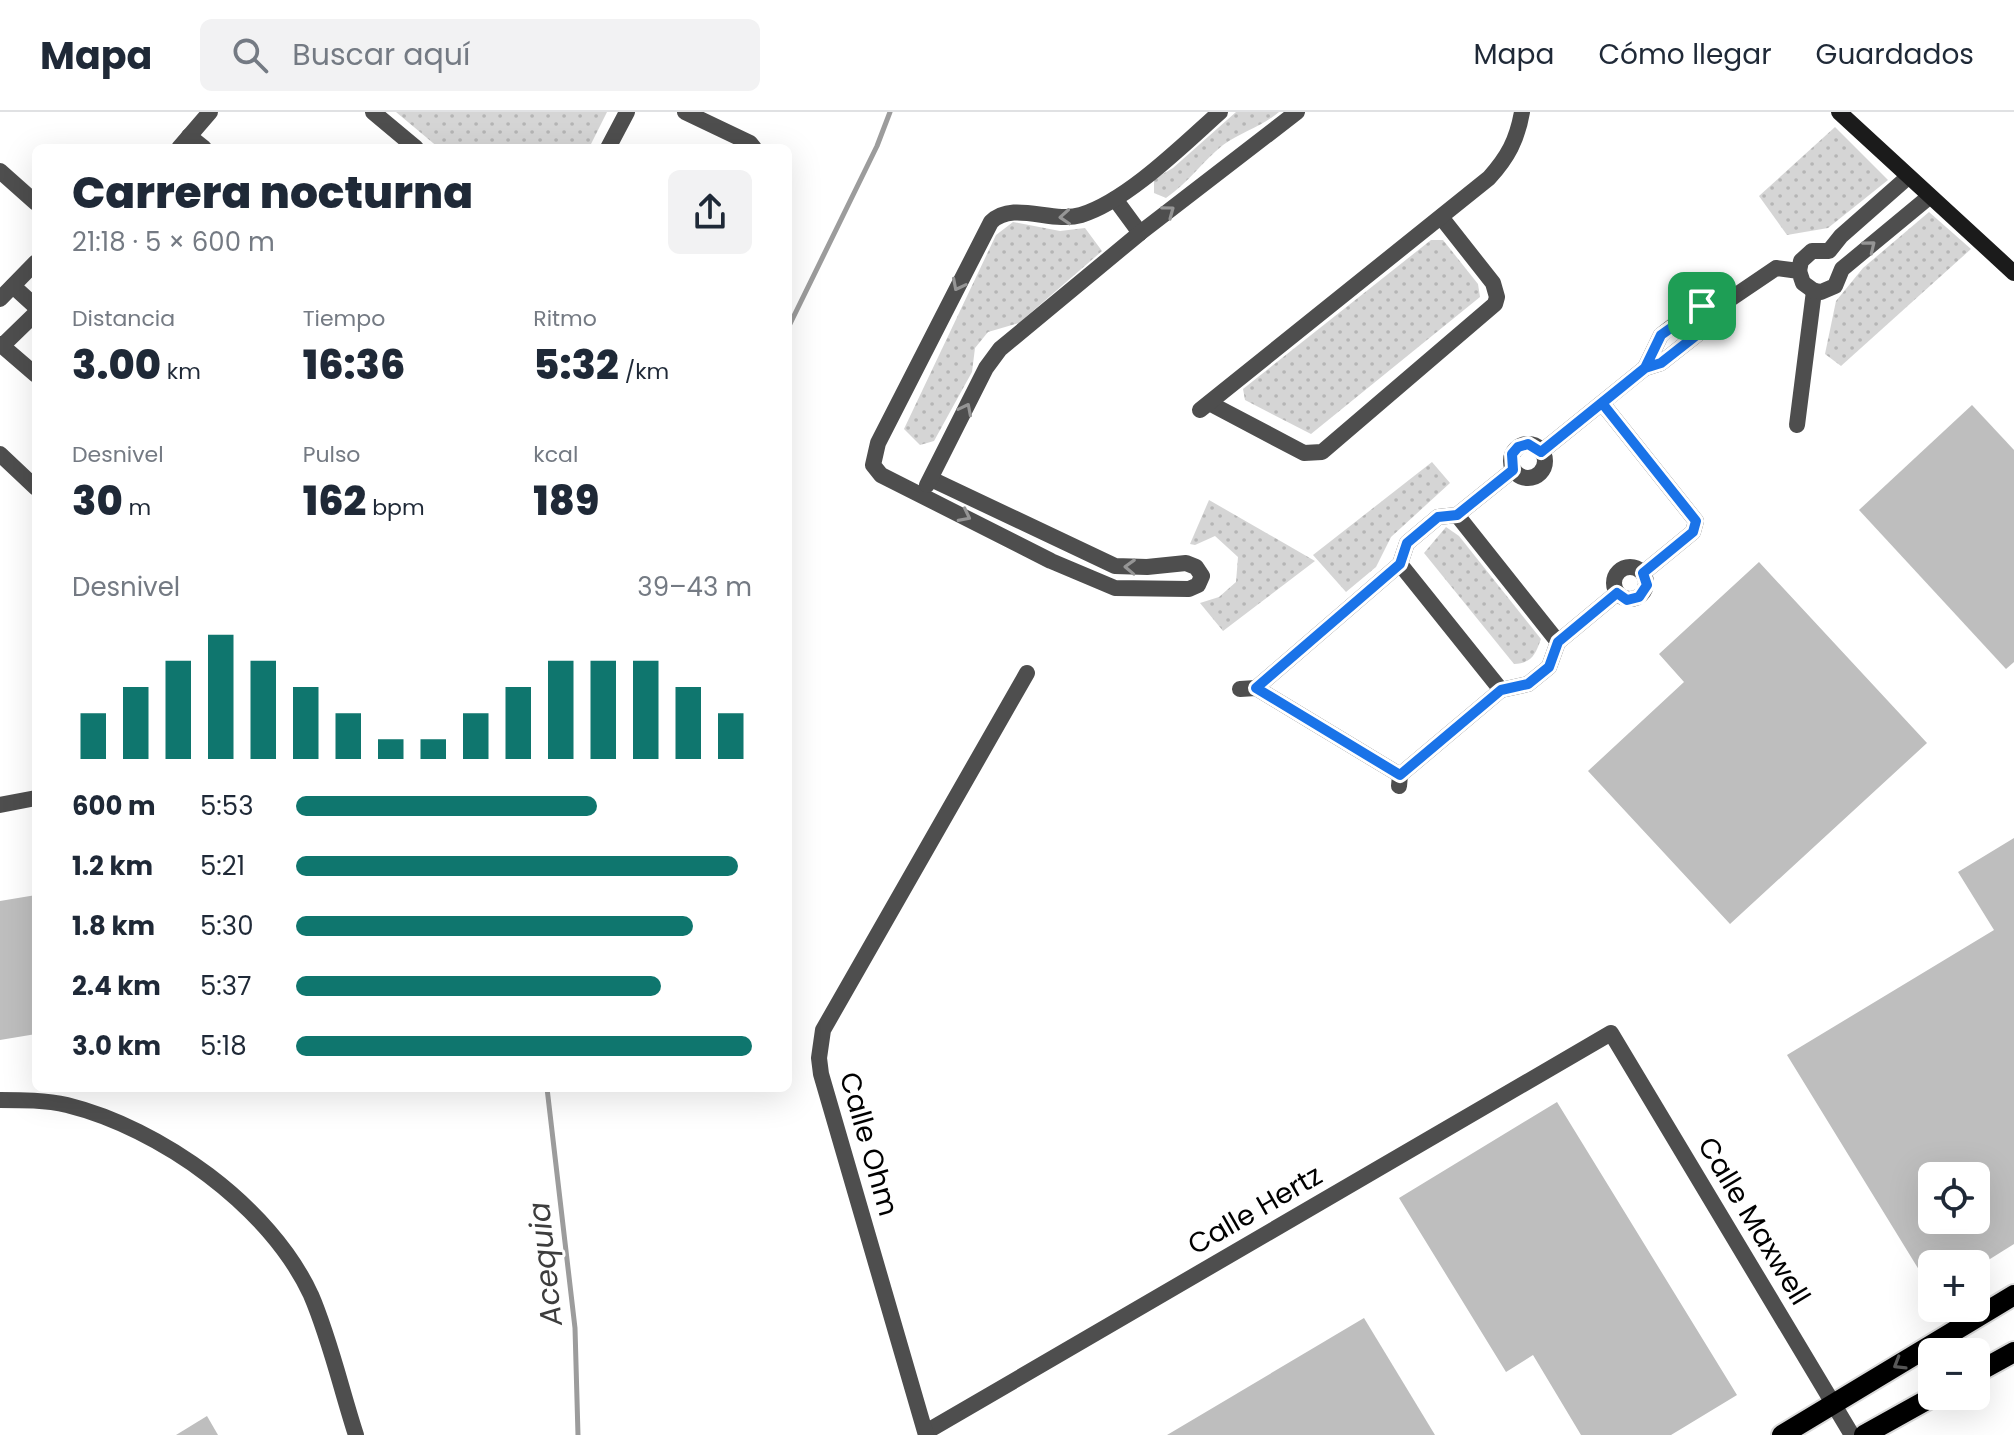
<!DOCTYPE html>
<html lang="es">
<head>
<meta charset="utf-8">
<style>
  :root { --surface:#fff; --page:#f2f2f3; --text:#1f2937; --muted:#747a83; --line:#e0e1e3; --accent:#0f766e }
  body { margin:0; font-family:Poppins,sans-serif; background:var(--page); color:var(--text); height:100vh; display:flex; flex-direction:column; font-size:30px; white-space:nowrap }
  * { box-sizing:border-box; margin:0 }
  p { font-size:26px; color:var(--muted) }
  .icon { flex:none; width:44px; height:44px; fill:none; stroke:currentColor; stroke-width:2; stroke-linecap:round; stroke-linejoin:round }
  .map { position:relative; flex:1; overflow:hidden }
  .panel { position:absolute; left:32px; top:32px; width:760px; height:948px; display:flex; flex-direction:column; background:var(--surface); border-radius:12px; box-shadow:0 8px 32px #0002 }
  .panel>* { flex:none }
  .tools { position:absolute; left:1918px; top:1050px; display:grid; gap:16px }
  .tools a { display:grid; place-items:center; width:72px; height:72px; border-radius:12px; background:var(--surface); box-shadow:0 8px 32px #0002; font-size:40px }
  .pin { position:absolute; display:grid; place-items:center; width:68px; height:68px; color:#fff; margin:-34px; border-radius:16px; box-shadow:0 4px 12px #0006 }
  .round { display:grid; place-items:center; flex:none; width:84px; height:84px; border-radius:12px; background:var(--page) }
  .headline { display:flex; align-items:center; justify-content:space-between; height:136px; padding:0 40px }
  h1 { font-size:44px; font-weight:800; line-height:60px }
  .figures { display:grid; grid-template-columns:repeat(3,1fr); gap:12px; height:136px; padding:8px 40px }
  .figures div { display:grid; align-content:center }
  .figures b { font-size:40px; font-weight:800 }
  .figures small { font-size:22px; font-weight:400 }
  .figures p { font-size:22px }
  .chart { height:224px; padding:16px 40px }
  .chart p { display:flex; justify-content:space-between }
  .chart svg { width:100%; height:144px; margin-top:8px; stroke:var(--accent); stroke-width:6 }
  ul { padding:0 40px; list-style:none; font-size:26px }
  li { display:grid; grid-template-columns:128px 96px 1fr; align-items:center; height:60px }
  li i { height:20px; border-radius:10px; background:var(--accent) }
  header { display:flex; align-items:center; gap:48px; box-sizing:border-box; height:112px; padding:0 40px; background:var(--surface); border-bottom:2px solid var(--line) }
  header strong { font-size:38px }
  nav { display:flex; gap:44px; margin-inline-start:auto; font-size:28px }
  .search { width:560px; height:72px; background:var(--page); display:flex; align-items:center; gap:20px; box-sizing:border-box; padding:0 28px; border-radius:12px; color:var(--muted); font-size:30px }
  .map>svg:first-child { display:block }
  .park { fill:url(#park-dots) }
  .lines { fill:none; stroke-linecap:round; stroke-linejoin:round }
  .stream { stroke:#9c9c9c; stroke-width:5 }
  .building { fill:#bebebe; fill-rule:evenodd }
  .primary-casing { stroke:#dbdbdb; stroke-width:24 }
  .street { stroke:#4e4e4e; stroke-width:16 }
  .secondary { stroke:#1b1b1b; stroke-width:16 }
  .primary { stroke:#000; stroke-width:20 }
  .oneway { stroke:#959595 }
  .oneway2 { stroke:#595959 }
  .route-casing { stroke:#fff; stroke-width:16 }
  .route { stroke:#1a73e8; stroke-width:10 }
  .labels { text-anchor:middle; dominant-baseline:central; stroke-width:6; stroke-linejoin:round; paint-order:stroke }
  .street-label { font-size:28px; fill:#000; stroke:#fff }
  .water-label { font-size:30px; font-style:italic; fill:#3d3d3d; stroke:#fff }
</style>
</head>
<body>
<header>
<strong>Mapa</strong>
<div class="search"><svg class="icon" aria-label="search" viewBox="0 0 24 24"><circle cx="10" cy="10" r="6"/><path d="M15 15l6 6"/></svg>Buscar aquí</div>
<nav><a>Mapa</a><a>Cómo llegar</a><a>Guardados</a></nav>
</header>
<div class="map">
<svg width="2014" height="1323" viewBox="0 0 2014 1323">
  <defs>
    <pattern id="park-dots" width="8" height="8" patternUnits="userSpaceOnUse" patternTransform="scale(2)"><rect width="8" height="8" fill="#d5d5d5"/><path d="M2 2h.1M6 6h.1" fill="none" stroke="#b5b5b5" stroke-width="1.8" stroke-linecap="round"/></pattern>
  </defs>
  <rect width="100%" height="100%" fill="#fff"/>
  <!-- park -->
  <g class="park">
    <path d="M396 0H607L589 36H439Z"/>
    <path d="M1236 0H1279C1261 15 1241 20 1223 33 1203 49 1189 70 1166 86L1154 81V67L1173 56Z"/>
    <path d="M1835 15 1888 68 1828 116 1787 123 1759 84Z"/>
    <path d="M1929 100 1971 137 1841 254 1825 242 1836 189 1863 156Z"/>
    <path d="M1013 110 1060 119 1085 116 1102 139 1019 211 988 220 975 236 972 260 934 329 920 333 904 317 996 123Z"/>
    <path d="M1431 128H1443L1478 172 1480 185 1311 322 1245 288 1243 277Z"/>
    <path d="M1432 350 1450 371 1391 425 1376 455 1346 480 1313 443Z"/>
    <path d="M1209 388 1315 449 1223 519 1200 491 1219 485 1236 470 1238 445 1215 424 1195 433 1190 432Z"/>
    <path d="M1446 415 1459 424 1541 527C1535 543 1532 551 1514 552L1424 441Z"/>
  </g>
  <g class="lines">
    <!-- stream -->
    <g class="stream">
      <path d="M788 216 877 34 890 0"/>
      <path d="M547 976 575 1216 578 1323"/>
    </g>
  </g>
  <!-- building -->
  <g class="building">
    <path d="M1972 293 2014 338V550L2006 557 1859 398Z"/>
    <path d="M1759 450 1927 631 1730 812 1588 659 1684 570 1659 542Z"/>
    <path d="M2014 726V1132L1982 1152H1932V1179L1787 943 1994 818 1958 760ZM1932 1064H1976V1108H1932Z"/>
    <path d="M36 783V922L0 928V789Z"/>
    <path d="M1557 990 1737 1283 1671 1323H1581L1533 1243 1506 1260 1399 1086Z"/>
    <path d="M1364 1206 1435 1323H1167Z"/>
    <path d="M207 1304 218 1323H176Z"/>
  </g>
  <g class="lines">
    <defs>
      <g id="primary">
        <path d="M1976 1261 2014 1240"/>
        <path d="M1782 1323 2014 1183"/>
        <path d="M1864 1323 1934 1284"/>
      </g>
    </defs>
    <!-- primary casing -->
    <use href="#primary" class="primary-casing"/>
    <!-- street -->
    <g class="street">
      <path d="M373 0 416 36"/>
      <path d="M685 0 750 31 754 36"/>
      <path d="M189 24 204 36"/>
      <path d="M179 36 210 0"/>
      <path d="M608 36 627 0"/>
      <path d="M0 59 36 91"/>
      <path d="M1115 87 1140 121"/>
      <path d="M1799 159 1801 149 1812 139H1829L1841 124 1908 65"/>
      <path d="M13 174 36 195"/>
      <path d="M1814 179 1821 180 1835 174 1842 157 1929 85"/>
      <path d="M0 187 36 150"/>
      <path d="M0 232 36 263"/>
      <path d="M2 234 36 201"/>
      <path d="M1645 256 1661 223 1696 196 1720 194"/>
      <path d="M1602 291 1696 409 1693 420 1643 461"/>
      <path d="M1211 292 1304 341 1322 340 1495 192 1497 185 1493 171 1441 105"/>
      <path d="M1200 298 1489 66C1508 45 1517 28 1522 0"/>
      <path d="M1797 313 1814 179"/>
      <circle cx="1528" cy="349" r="17"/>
      <path d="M1541 340 1645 256 1661 251 1708 214 1720 194 1776 156 1799 159 1803 171 1814 179"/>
      <path d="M0 342 36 376"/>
      <path d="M931 367 1115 454 1147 455 1186 451 1196 455 1202 464 1198 473 1189 477 1115 476 1051 449 881 363 873 353 878 331 991 110C1013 88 1052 112 1081 103 1127 89 1183 33 1220 0"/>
      <path d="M927 373 986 256 1000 237 1140 121 1297 0"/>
      <path d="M1457 403 1558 530"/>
      <path d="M1400 452 1501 578"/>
      <circle cx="1630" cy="471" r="16"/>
      <path d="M1256 576 1400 452 1407 431 1438 405 1457 403 1513 358"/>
      <path d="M1240 577 1256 576 1400 663 1399 674"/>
      <path d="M1400 663 1501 578 1528 572 1549 555 1558 530 1617 481"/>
      <path d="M0 693 36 686"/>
      <path d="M0 988C22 988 46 988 67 993 160 1016 270 1094 311 1183 330 1227 341 1277 356 1323"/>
      <path d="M926 1320 1611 921 1852 1323"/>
      <path d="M926 1323 821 962 819 946 823 918 1027 561"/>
    </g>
    <!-- secondary -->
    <path class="secondary" d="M1839 0 2014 161"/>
    <!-- primary -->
    <use href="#primary" class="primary"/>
  </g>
  <!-- one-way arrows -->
  <defs><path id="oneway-chevron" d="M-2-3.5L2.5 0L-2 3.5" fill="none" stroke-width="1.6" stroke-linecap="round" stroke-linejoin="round" transform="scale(2)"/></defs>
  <g class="oneway">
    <use href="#oneway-chevron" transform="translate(1169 99) rotate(-37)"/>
    <use href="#oneway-chevron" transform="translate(1065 105) rotate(176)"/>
    <use href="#oneway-chevron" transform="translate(1870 134) rotate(-39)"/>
    <use href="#oneway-chevron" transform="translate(958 173) rotate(117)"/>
    <use href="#oneway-chevron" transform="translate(966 297) rotate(-63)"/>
    <use href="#oneway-chevron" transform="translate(965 404) rotate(27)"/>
    <use href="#oneway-chevron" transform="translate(1130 455) rotate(-178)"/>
  </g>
  <use class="oneway2" href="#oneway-chevron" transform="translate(1899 1252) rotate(149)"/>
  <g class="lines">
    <defs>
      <path id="route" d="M1702 194 1661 223 1645 256 1541 340 1528 332 1518 335 1512 342 1513 358 1457 403 1438 405 1407 431 1400 452 1256 576 1400 663 1501 578 1528 572 1549 555 1558 530 1617 481 1627 488 1639 485 1647 473 1643 461 1693 420 1696 409 1602 291 1645 256 1661 251 1708 214 1720 194H1702"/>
    </defs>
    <!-- route casing -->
    <use href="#route" class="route-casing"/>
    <!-- route -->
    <use href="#route" class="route"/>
  </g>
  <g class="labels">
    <!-- street labels -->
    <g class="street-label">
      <text transform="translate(869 1032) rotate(74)">Calle Ohm</text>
      <text transform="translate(1255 1098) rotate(-30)">Calle Hertz</text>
      <text transform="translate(1754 1109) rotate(59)">Calle Maxwell</text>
    </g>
    <!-- water labels -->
    <g class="water-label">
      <text transform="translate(545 1152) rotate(-96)">Acequia</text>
    </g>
  </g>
</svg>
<div class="tools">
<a><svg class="icon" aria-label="locate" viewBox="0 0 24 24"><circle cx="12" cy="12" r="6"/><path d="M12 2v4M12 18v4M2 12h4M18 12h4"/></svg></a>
<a>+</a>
<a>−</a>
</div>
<div class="pin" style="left:1702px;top:194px;background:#1e9e55"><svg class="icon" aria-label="arrive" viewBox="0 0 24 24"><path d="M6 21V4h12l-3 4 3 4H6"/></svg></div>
<section class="panel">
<div class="headline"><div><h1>Carrera nocturna</h1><p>21:18 · 5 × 600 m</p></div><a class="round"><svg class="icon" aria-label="share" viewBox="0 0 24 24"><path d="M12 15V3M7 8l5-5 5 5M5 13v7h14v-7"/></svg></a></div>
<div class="figures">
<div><p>Distancia</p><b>3.00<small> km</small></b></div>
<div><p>Tiempo</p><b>16:36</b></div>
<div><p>Ritmo</p><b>5:32<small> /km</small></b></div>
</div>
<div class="figures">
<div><p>Desnivel</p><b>30<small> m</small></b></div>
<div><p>Pulso</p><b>162<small> bpm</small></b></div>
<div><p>kcal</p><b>189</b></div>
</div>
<div class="chart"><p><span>Desnivel</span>39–43 m</p>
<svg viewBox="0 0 160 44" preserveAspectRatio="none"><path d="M5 44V30M15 44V22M25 44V14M35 44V6M45 44V14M55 44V22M65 44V30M75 44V38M85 44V38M95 44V30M105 44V22M115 44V14M125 44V14M135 44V14M145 44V22M155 44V30"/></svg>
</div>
<ul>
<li><b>600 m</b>5:53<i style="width:66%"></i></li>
<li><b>1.2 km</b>5:21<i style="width:97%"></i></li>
<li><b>1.8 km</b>5:30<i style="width:87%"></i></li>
<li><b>2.4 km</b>5:37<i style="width:80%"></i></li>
<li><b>3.0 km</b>5:18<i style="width:100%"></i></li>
</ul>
</section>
</div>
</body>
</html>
